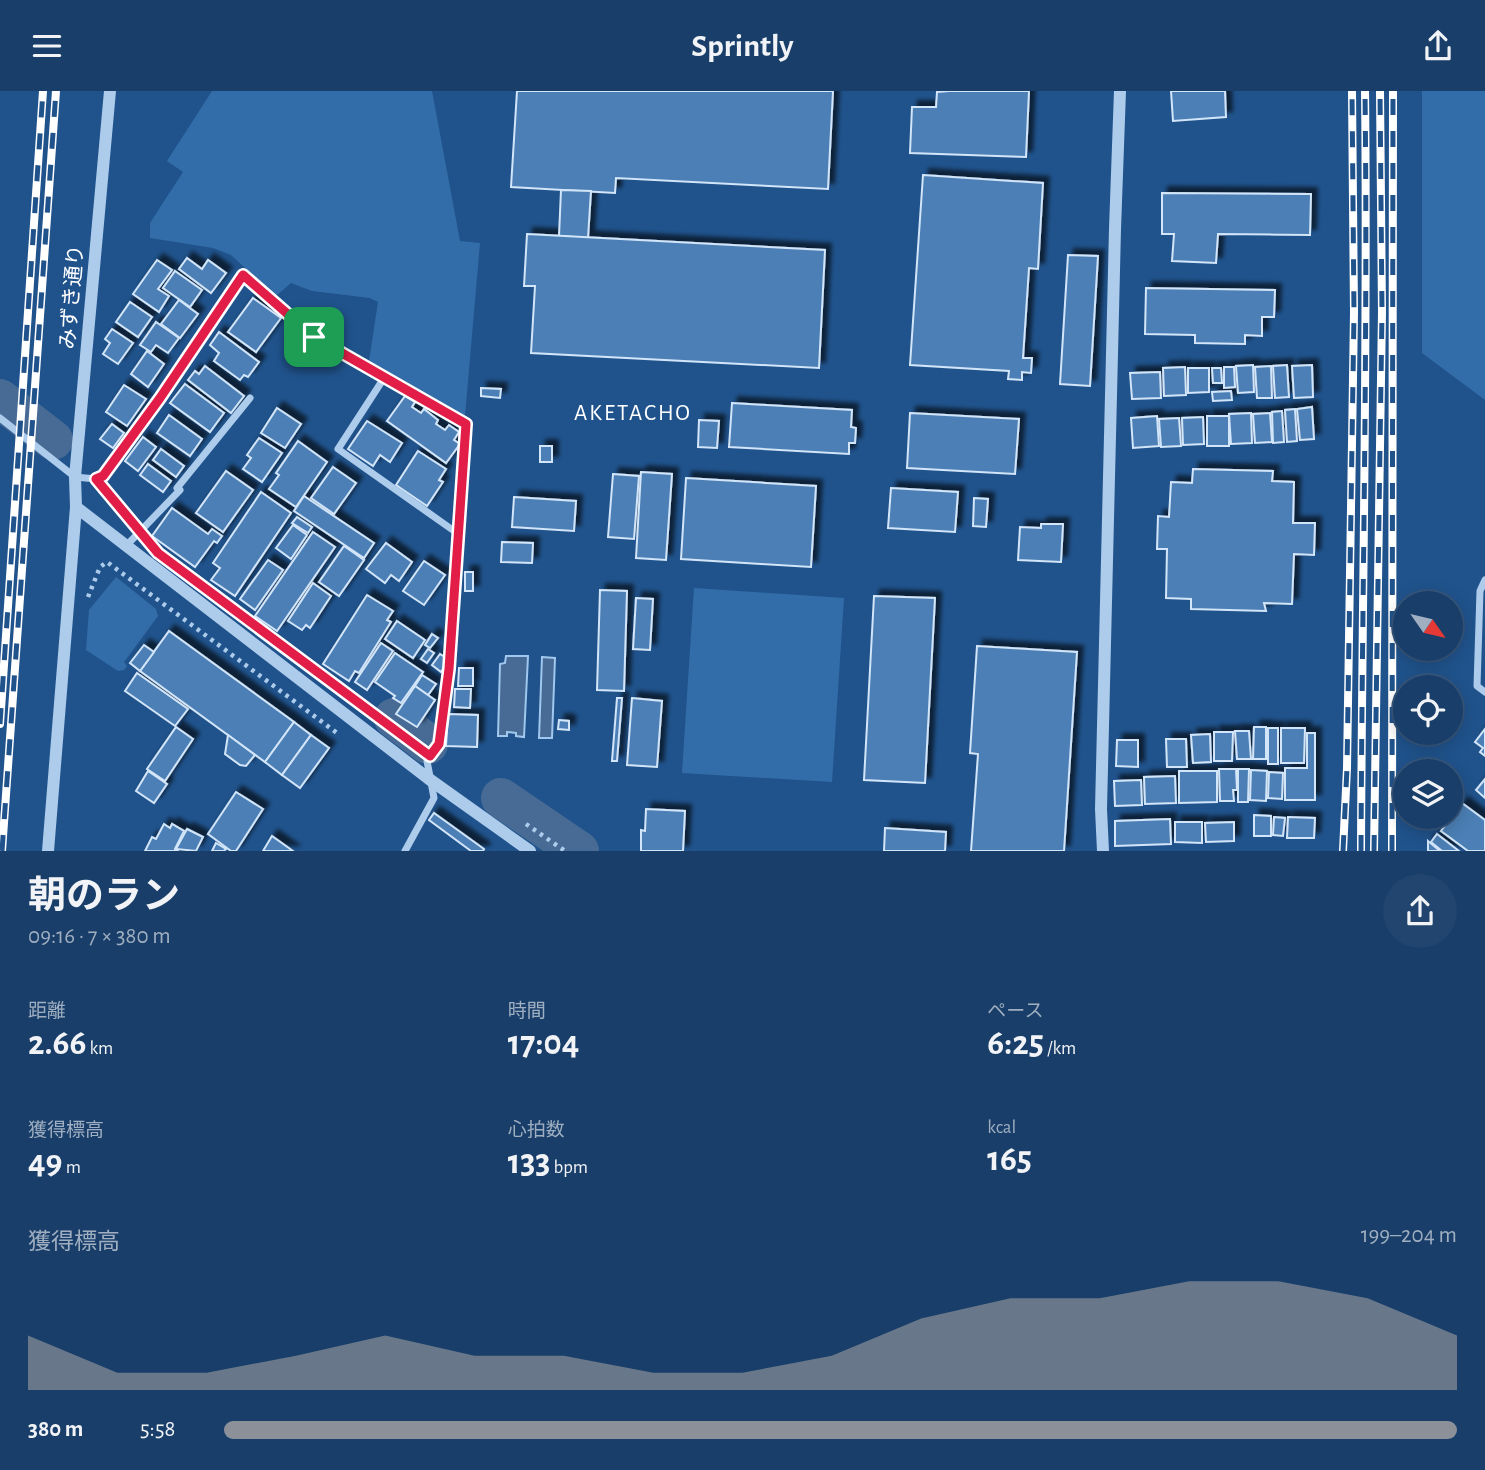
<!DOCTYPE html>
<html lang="ja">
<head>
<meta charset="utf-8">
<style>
  :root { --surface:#183e69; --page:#21456f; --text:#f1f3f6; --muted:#9faec0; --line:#36577d; --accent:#8c9099 }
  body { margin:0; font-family:"Alegreya Sans","Noto Sans JP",sans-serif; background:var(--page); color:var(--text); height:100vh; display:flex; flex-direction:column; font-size:26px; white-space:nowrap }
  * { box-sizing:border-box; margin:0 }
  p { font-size:23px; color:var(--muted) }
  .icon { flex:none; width:38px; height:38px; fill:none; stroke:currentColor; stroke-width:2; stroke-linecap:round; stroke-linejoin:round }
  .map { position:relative; height:760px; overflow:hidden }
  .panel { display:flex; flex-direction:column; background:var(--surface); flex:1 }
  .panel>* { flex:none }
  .needle { width:46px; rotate:124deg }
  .tools { position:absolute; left:1393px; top:500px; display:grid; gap:14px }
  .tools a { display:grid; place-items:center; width:70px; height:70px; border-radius:50%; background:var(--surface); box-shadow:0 4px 18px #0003,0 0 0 2px var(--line); font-size:35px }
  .pin { position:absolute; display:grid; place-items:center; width:60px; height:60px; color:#fff; margin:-30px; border-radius:14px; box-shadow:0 4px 10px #0006 }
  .round { display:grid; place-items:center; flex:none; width:74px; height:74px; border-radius:37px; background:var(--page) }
  .overview { display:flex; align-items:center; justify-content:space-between; height:119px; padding:0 28px }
  h1 { font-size:38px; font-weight:700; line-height:52px }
  .stats { display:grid; grid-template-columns:repeat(3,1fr); gap:10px; height:119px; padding:7px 28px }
  .stats div { display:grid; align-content:center }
  .stats b { font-size:35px; font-weight:700 }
  .stats small { font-size:19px; font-weight:400 }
  .stats p { font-size:19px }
  .chart { height:196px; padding:14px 28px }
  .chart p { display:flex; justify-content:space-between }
  .chart svg { width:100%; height:126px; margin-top:7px; fill:var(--accent); opacity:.7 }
  ul { padding:0 28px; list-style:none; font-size:23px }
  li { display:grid; grid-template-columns:112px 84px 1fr; align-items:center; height:52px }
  li i { height:18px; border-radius:9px; background:var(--accent) }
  header { display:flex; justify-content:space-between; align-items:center; height:91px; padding:0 28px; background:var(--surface); font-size:32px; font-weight:700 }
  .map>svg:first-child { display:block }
  .green { fill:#336da9 }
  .water { fill:#476b94; stroke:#a0c7ed; stroke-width:2 }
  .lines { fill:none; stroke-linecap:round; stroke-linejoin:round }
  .river { stroke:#476b94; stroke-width:40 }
  .building { fill:#4c7fb5; stroke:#d2e5f9; stroke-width:2; filter:url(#shadow) }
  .path { stroke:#adccec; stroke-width:4.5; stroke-dasharray:3.5 5; stroke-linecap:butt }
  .minor { stroke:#adccec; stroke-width:7 }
  .tertiary { stroke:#adccec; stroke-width:12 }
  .rail-casing { stroke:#fff; stroke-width:8 }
  .rail { stroke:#20538c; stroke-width:5; stroke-dasharray:16; stroke-linecap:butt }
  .route-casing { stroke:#fff; stroke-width:14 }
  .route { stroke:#e11d48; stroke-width:9 }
  .labels { text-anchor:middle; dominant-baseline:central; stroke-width:5; stroke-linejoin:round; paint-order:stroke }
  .street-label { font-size:21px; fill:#fff; stroke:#20538c }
  .neighbourhood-label { font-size:23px; letter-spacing:2px; fill:#fff; stroke:#20538c }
</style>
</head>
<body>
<header><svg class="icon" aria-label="menu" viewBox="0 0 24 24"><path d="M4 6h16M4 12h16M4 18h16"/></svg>Sprintly<svg class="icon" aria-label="share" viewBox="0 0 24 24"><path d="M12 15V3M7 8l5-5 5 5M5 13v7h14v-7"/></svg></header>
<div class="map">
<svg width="1485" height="760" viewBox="0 0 1485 760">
  <defs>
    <filter id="shadow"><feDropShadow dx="6" dy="-6" stdDeviation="2" flood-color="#0009"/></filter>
  </defs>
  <rect width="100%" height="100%" fill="#20538c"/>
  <!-- green -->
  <g class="green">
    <path d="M212 0H432L460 150 480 152 465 325 369 270 378 211 370 207 312 200 291 192 276 205 231 164 213 157 150 147V132L183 81 167 70Z"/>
    <path d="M1422 0H1485V309L1422 262Z"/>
    <path d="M116 486 156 518 158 525 124 571 127 575 124 579 118 580 86 559 89 519Z"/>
    <path d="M694 497 844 507 832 691 682 682Z"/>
  </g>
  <!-- water -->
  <g class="water">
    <path d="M506 565H528L524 646 516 645V642L507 641V645H498L500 573 505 572Z"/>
    <path d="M542 566 555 567 552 647H539Z"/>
  </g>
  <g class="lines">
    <!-- river -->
    <g class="river">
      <path d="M0 308 53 349"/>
      <path d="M394 627 428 653"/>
      <path d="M501 707 579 760"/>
    </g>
  </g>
  <!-- building -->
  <g class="building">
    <path d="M517 0H833L828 98 616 87 615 102 511 96Z"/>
    <path d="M949 0H1029L1026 66 910 62 912 16H936L937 1Z"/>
    <path d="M1171 0H1225L1226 26 1173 30Z"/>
    <path d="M923 84 1043 92 1038 178 1029 177 1023 267H1032L1031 282 1022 281V289L1008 288 1009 280 910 274Z"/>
    <path d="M561 99 591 100 588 147 559 145Z"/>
    <path d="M1162 102 1311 103 1310 144 1218 143 1216 172 1172 170 1174 143H1162Z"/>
    <path d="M527 143 825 159 819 277 531 262 535 195H524Z"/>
    <path d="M1068 164 1098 165 1090 295 1060 293Z"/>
    <path d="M187 167 202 178 208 169 226 182 211 202 179 178Z"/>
    <path d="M157 169 172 179 158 198 169 205 159 221 133 203Z"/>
    <path d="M175 180 202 199 190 216 163 197Z"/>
    <path d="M1146 197 1275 199 1274 226H1262V245L1245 244V253L1195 252V244L1145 243Z"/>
    <path d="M253 207 281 227 256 261 228 241Z"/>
    <path d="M179 209 198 223 180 247 161 233Z"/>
    <path d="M130 211 152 226 138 246 116 231Z"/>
    <path d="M156 231 179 247 168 262 156 254 151 261 140 254Z"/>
    <path d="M112 238 133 252 118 273 103 263 110 252 105 248Z"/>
    <path d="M219 241 259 271 248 286 244 284 240 289 214 270 219 262 210 254Z"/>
    <path d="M147 260 164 273 148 296 131 283Z"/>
    <path d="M1253 274 1254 301 1238 302 1236 275Z"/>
    <path d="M1287 274 1289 306 1275 307 1273 275Z"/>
    <path d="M1312 274 1313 306 1294 307 1292 275Z"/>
    <path d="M205 275 244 305 231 322 188 289 195 280 199 283Z"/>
    <path d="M1271 275 1272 307H1257L1255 276Z"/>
    <path d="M1185 276 1186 304 1164 305 1163 277Z"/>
    <path d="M1224 276H1234L1235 296 1224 297Z"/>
    <path d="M1188 277H1209V301L1188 302Z"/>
    <path d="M1212 277H1221L1222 292H1213Z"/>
    <path d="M1160 281 1161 307 1132 308 1130 282Z"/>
    <path d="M185 293 224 322 210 341 170 312Z"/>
    <path d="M124 294 146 308 127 335 106 321Z"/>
    <path d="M481 297 501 298 500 307 481 305Z"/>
    <path d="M1231 300 1232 309 1213 310 1212 301Z"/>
    <path d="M405 305 415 311 412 316 421 322 424 318 438 329 436 333 445 339 449 334 459 341 454 349 460 353 446 372 387 330Z"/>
    <path d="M732 312 852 319 851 336 856 337 855 352H849V363L729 356Z"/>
    <path d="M1312 316 1314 348 1300 349 1297 318Z"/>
    <path d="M277 317 301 333 285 357 261 342Z"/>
    <path d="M1295 318 1297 350 1287 351 1285 319Z"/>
    <path d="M1282 320 1284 351 1273 352 1272 321Z"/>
    <path d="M910 322 1019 328 1015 383 907 377Z"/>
    <path d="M1251 322 1252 352 1231 353 1229 323Z"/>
    <path d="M1270 322 1272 351 1255 352 1253 323Z"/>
    <path d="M169 324 202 348 190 365 157 342Z"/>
    <path d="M1157 325 1159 355 1133 357 1131 327Z"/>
    <rect x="1207" y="325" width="22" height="30"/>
    <path d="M1203 326 1204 353 1183 354 1182 327Z"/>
    <path d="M1179 327 1181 355 1161 356 1159 328Z"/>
    <path d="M699 329 719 330 717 357 698 356Z"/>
    <path d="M367 330 402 352 390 371 380 364 373 375 348 358Z"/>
    <path d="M112 333 124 342 113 357 100 348Z"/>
    <path d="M143 346 156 356 138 380 125 370Z"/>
    <path d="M259 347 282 362 262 391 243 378 251 367 247 364Z"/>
    <path d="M298 350 327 371 296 416 269 398 279 384 276 382Z"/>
    <rect x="540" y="355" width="12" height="16"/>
    <path d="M161 358 184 375 176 386 153 369Z"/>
    <path d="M418 360 446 378 439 389 443 391 427 415 396 394Z"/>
    <path d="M148 373 171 390 163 401 140 384Z"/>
    <path d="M333 376 356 392 334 423 311 407Z"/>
    <path d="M1193 378 1273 380 1272 390 1294 391 1293 432H1315L1314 464 1294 463 1292 513 1264 512 1266 520 1191 518V508L1166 507 1167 458H1157L1158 425 1169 426 1171 391 1192 392Z"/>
    <path d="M226 380 253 399 223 441 196 422Z"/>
    <path d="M641 381 672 383 666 469 636 467Z"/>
    <path d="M613 383 639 385 634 448 608 446Z"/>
    <path d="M686 387 816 395 811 476 681 468Z"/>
    <path d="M891 397 958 401 955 441 888 437Z"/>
    <path d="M261 401 291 422 235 505 211 489 220 477 213 472Z"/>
    <path d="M304 405 374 452 364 467 294 420Z"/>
    <path d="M514 406 576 410 574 440 512 436Z"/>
    <path d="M974 407 988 408 986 436 973 435Z"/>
    <path d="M172 417 208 443 212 438 222 445 217 452 214 450 195 476 152 445Z"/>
    <path d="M297 426 312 436 308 442 292 432Z"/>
    <path d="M1041 433H1063L1061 471 1018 469 1020 436 1041 437Z"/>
    <path d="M293 434 307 444 291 468 276 457Z"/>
    <path d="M313 441 335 456 277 540 255 525Z"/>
    <path d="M502 451 533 452 532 472 501 471Z"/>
    <path d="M386 452 412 471 399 490 391 484 385 492 366 478Z"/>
    <path d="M344 455 364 469 339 505 319 491Z"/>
    <path d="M268 469 283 479 255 519 240 508Z"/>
    <path d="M424 470 445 484 424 514 403 500Z"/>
    <rect x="465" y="481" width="8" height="19"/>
    <path d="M313 492 331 505 310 537 306 534 302 539 288 530Z"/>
    <path d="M600 499 627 500 624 600 597 599Z"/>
    <path d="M367 504 393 520 387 529 391 531 359 582 355 580 349 590 323 573Z"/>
    <path d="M874 505 935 507 925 692 864 689Z"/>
    <path d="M636 507 653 508 650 559 633 558Z"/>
    <path d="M397 530 425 549 413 567 385 548Z"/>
    <path d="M169 540 294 631 265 671 140 580Z"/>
    <path d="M432 543 438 547 430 557 425 554Z"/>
    <path d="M381 552 393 560 367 599 355 591Z"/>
    <path d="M144 554 154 561 140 580 130 572Z"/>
    <path d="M977 555 1077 561 1064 760H971L978 663 970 662Z"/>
    <path d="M428 558 434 562 427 572 421 568Z"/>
    <path d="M395 562 423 581 401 612 393 607 395 605 375 591Z"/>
    <path d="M440 563 449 569 441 581 432 574Z"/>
    <path d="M459 577H473V595H458Z"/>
    <path d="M137 582 188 618 175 635 125 600Z"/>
    <path d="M422 584 436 593 428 604 415 595Z"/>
    <path d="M415 595 435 609 417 636 396 623Z"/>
    <path d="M455 598H471L470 617 454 616Z"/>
    <path d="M617 607H622L617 670H612Z"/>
    <path d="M632 607 662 610 657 676 627 674Z"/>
    <path d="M448 623 478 624 477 656 446 655Z"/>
    <path d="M559 629 569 630V639L558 638Z"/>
    <path d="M294 631 311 644 282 684 265 671Z"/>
    <path d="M176 636 193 648 165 690 147 678Z"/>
    <path d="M1254 636H1266V668H1253Z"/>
    <rect x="1268" y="637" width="10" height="36"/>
    <path d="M1281 637H1305L1304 672H1281Z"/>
    <path d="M1485 638V665L1480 661 1483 657 1475 651Z"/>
    <path d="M1235 640H1249L1251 668H1237Z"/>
    <path d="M1214 641H1233L1232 670H1214Z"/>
    <path d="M1307 642H1315V709H1285V677H1307Z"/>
    <path d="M1210 643 1211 671 1193 672 1191 644Z"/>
    <path d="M228 644 255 664 246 675 240 674 225 663Z"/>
    <path d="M311 644 329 657 300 697 282 684Z"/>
    <path d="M1166 648H1186L1187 676H1167Z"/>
    <path d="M1117 649H1138V676L1116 675Z"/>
    <path d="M1219 678H1236L1237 699H1233L1234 710H1220Z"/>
    <path d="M1238 678H1249L1248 711H1238Z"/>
    <path d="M1251 679 1267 680 1266 710 1250 709Z"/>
    <path d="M148 680 167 693 154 712 136 700Z"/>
    <path d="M1179 680H1217V711L1179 712Z"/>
    <path d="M1269 681 1283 682 1282 708 1268 707Z"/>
    <path d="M1175 685 1176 712 1145 713 1144 686Z"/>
    <path d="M1485 688V707L1476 699Z"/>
    <path d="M1141 689 1142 714 1115 715 1114 690Z"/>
    <path d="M236 701 263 718 236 760H231L208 743Z"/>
    <path d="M1462 712 1485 729V760H1468L1441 740Z"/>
    <path d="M646 718 685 720 683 760H641V739L645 740Z"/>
    <path d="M434 722 484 758 483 760H471L429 729Z"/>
    <path d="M1254 724 1271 725V745H1254Z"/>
    <path d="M1274 726 1285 727 1283 745 1273 744Z"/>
    <path d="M1288 726 1315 727 1314 747H1287Z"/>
    <path d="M1170 728 1171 753 1115 755V730Z"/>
    <path d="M1175 731H1202V752L1175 751Z"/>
    <path d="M1234 731V750L1206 751 1205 732Z"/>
    <path d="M164 733 170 737 172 733 184 740 175 758 178 760H145L152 746 156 748Z"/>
    <path d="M885 737 946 741 945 760H884Z"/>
    <path d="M187 738 203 746 196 760 176 758Z"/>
    <path d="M1437 743 1459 760H1442L1431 751Z"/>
    <path d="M272 745 293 760H263Z"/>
    <path d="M1428 750 1440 760H1428Z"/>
    <path d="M216 752 226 758 224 760H212Z"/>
  </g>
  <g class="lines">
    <!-- path -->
    <g class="path">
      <path d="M104 400 131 430"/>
      <path d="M88 506 100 476 107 471 337 642"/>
      <path d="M526 733 565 760"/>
    </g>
    <!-- minor -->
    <g class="minor">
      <path d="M384 287 338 358 457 442 449 577 439 653 427 670 434 707 405 760"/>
      <path d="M0 327 75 386 96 388 103 385 160 307 243 184 314 246 466 333 457 442"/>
      <path d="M125 456 180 399 177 397 250 307"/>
      <path d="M1485 489 1480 500 1477 595 1485 601"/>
    </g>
    <!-- tertiary -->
    <g class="tertiary">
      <path d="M76 416 75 386 110 0"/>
      <path d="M48 760 76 416 429 688 530 760"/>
      <path d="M1103 760 1101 718 1115 138 1120 0"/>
    </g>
    <defs>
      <g id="rail">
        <path d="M0 633 43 0"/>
        <path d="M2 760 56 0"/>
        <path d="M1343 760 1347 677 1354 222 1352 0"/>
        <path d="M1361 760C1362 506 1368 253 1365 0"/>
        <path d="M1374 760 1382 221 1380 0"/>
        <path d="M1392 760 1393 0"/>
      </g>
    </defs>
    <!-- rail casing -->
    <use href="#rail" class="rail-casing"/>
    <!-- rail -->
    <use href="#rail" class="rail"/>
  </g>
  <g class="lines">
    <defs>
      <path id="route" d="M243 184 314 246 466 333 449 578 439 653 430 665 158 462 96 388 103 385 160 307Z"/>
    </defs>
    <!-- route casing -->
    <use href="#route" class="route-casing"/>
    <!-- route -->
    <use href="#route" class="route"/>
  </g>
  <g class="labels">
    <!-- street labels -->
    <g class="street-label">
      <text transform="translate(72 206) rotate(-85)">みずき通り</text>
    </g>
    <!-- neighbourhood labels -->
    <g class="neighbourhood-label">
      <text x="633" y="322">AKETACHO</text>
    </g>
  </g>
</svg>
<div class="tools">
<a><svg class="needle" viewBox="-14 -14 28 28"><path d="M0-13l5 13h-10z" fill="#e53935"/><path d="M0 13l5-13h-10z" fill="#9faec0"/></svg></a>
<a><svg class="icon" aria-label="locate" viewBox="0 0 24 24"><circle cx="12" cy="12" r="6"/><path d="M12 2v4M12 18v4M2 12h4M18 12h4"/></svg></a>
<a><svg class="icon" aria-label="layers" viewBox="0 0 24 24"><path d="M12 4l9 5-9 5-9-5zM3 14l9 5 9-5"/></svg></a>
</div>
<div class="pin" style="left:314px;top:246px;background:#1e9e55"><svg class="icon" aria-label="arrive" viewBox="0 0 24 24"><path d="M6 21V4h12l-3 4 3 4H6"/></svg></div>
</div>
<section class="panel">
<div class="overview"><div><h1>朝のラン</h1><p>09:16 · 7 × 380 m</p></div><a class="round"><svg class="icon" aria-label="share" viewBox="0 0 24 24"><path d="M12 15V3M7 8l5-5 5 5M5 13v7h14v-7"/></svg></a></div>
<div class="stats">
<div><p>距離</p><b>2.66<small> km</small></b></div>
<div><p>時間</p><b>17:04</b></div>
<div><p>ペース</p><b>6:25<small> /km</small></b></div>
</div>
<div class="stats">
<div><p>獲得標高</p><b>49<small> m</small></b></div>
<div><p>心拍数</p><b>133<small> bpm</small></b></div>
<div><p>kcal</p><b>165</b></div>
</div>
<div class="chart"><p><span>獲得標高</span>199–204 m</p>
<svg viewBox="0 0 160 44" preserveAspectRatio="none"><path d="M0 44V25L10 38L20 38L30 32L40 25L50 32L60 32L70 38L80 38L90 32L100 19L110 12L120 12L130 6L140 6L150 12L160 25V44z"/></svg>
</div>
<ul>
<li><b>380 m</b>5:58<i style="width:100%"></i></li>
</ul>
</section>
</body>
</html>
